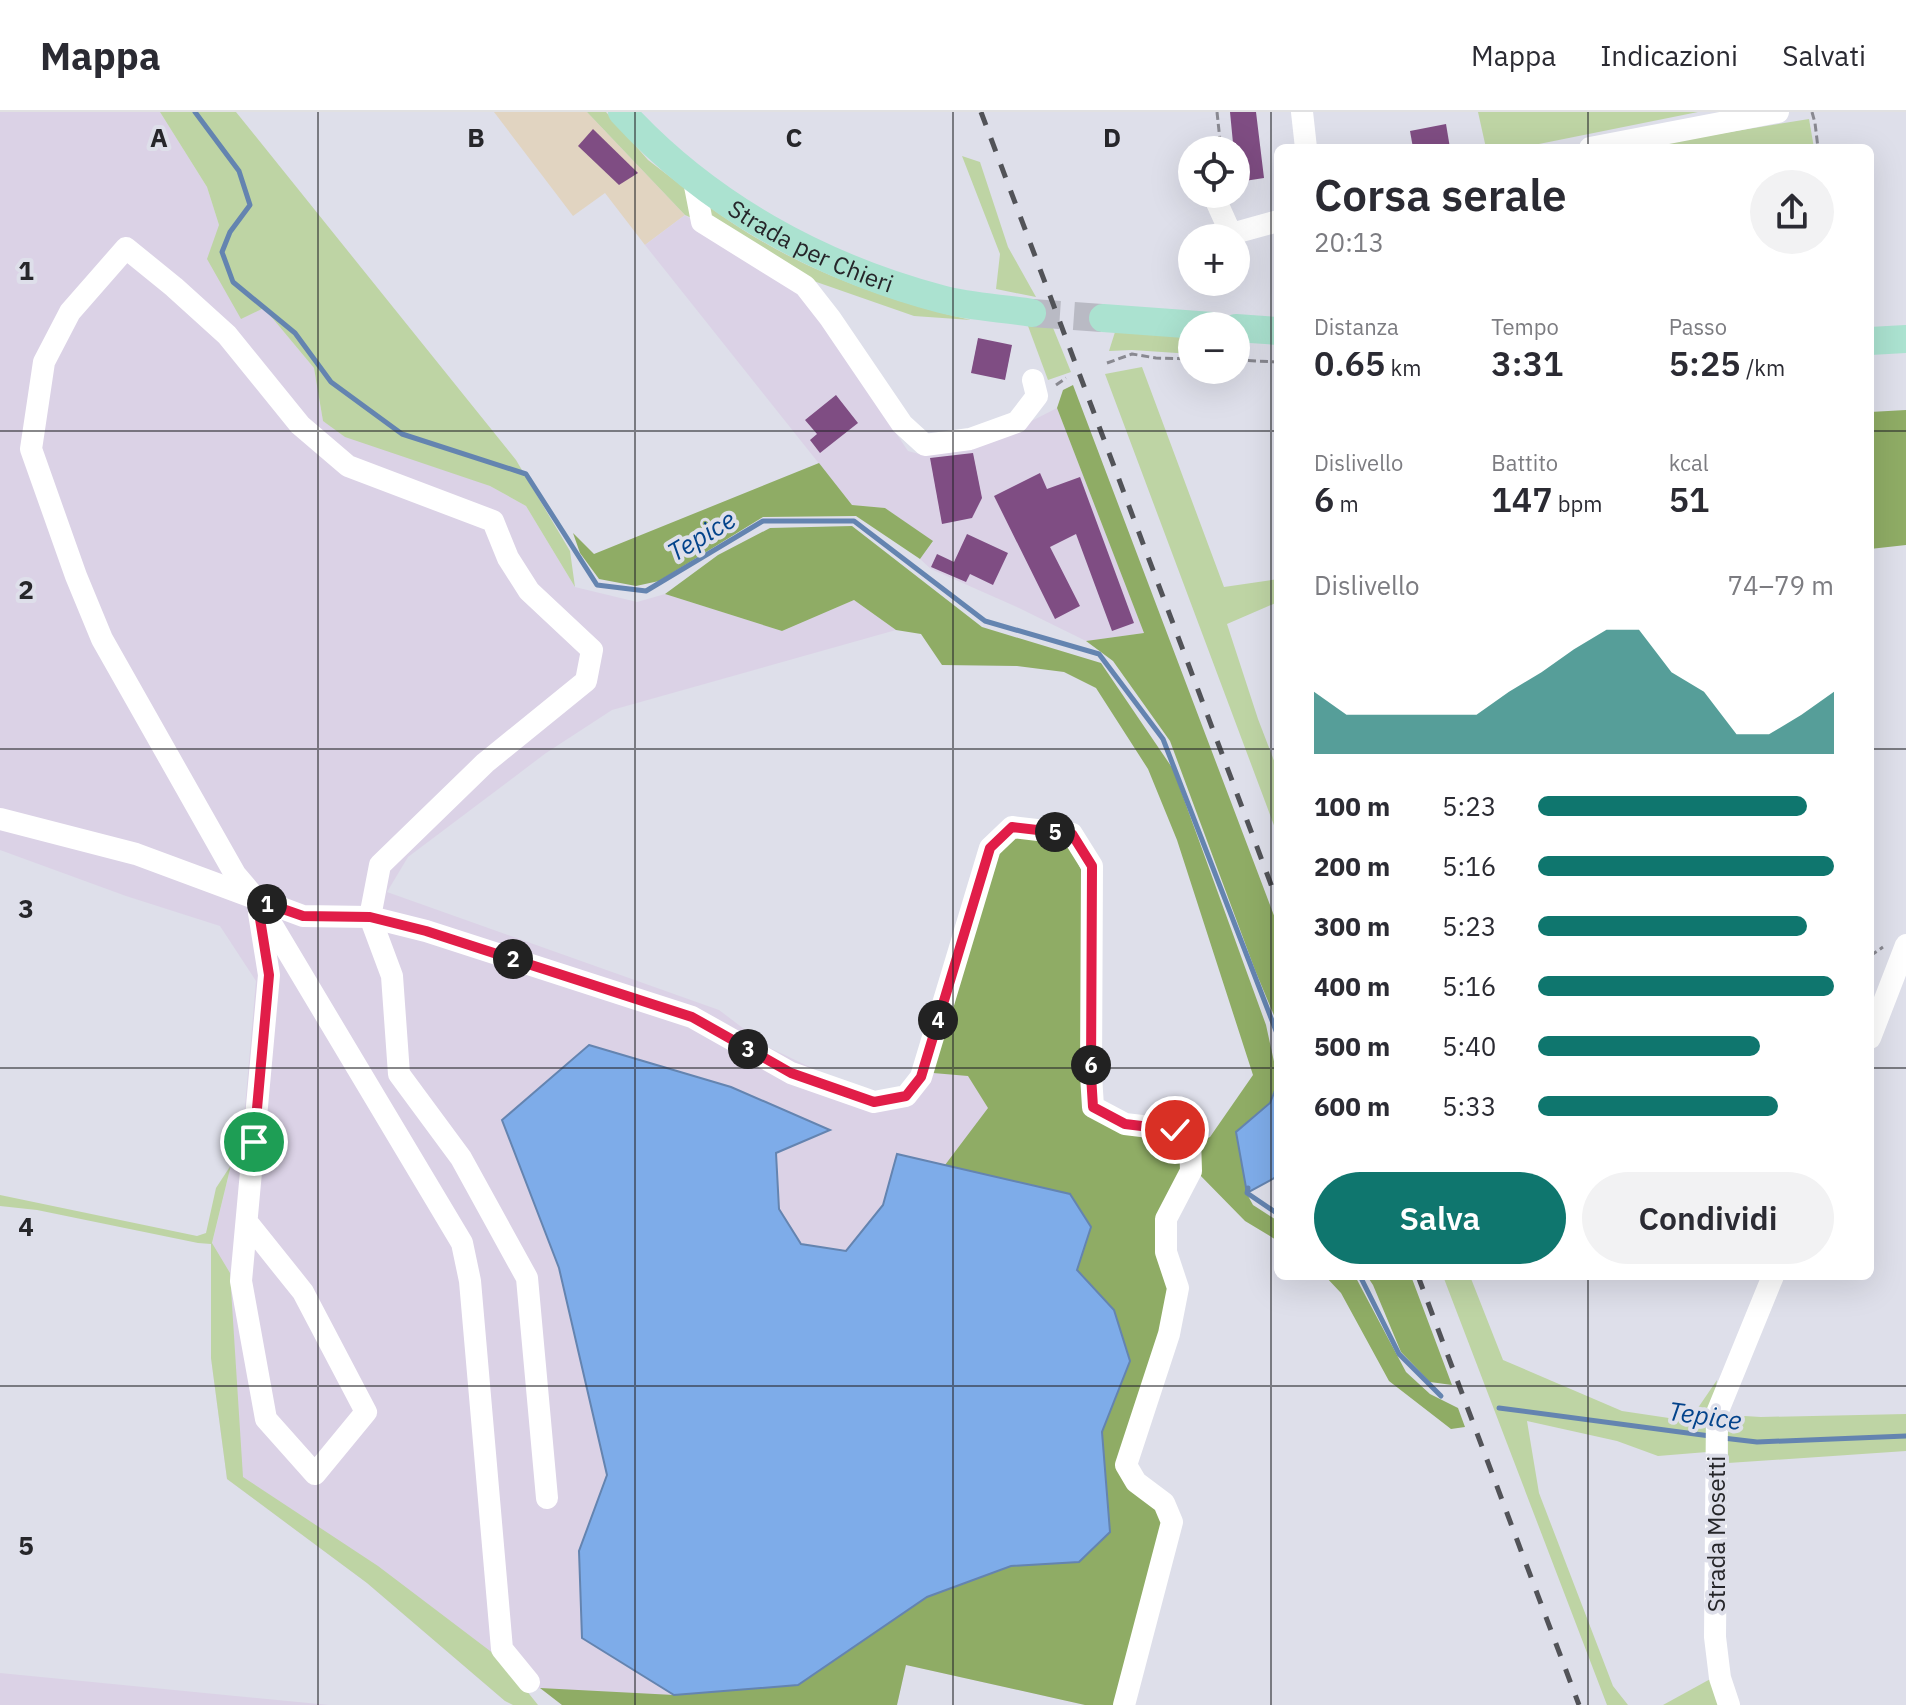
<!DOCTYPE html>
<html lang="it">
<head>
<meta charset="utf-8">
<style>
  :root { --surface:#fff; --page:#f2f2f3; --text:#2b2b33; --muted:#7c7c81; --line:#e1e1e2; --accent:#0f766e }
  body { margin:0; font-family:"IBM Plex Sans",sans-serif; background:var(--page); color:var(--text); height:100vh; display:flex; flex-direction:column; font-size:30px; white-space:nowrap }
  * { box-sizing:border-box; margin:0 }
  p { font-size:26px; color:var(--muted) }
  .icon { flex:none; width:44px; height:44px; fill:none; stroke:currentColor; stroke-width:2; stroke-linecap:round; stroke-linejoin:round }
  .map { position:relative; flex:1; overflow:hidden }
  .details { position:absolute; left:1274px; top:32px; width:600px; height:1136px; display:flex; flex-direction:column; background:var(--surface); border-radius:12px; box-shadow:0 8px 32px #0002 }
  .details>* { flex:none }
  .buttons { position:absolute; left:1178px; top:24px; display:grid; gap:16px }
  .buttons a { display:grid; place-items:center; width:72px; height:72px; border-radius:50%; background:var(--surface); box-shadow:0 8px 32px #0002; font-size:40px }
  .pin { position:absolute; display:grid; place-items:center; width:68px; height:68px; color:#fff; margin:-34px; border:4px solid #fff; border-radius:50%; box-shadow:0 2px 8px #0007 }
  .km { position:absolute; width:40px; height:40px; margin:-20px; border-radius:50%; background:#222; color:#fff; font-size:22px; line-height:40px; text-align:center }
  .round { display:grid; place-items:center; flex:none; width:84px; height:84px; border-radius:42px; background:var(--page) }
  .head { display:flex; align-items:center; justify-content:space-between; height:136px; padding:0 40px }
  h1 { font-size:44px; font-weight:600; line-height:60px }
  .metrics { display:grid; grid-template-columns:repeat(3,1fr); gap:12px; height:136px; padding:8px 40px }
  .metrics div { display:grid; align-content:center }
  .metrics b { font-size:34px; font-weight:600 }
  .metrics small { font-size:22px; font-weight:400 }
  .metrics p { font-size:22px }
  .chart { height:224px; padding:16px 40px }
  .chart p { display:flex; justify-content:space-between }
  .chart svg { width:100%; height:144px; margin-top:8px; fill:var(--accent); opacity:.7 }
  .action { display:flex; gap:16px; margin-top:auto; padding:16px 40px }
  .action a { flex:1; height:92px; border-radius:48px; background:var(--accent); color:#fff; font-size:32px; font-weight:600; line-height:92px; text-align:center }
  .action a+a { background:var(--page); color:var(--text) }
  ul { padding:0 40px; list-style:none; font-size:26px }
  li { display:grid; grid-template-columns:128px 96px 1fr; align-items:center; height:60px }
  li i { height:20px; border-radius:10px; background:var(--accent) }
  header { display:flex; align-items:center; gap:48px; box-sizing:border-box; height:112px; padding:0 40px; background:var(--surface); border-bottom:2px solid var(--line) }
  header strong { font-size:38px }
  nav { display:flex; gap:44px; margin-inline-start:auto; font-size:28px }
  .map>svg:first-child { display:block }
  .commercial { fill:#e1d4c1 }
  .industrial { fill:#dbd2e6 }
  .green { fill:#bed4a4 }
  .forest { fill:#8fac65 }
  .water { fill:#7eace9; stroke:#6484b0; stroke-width:2 }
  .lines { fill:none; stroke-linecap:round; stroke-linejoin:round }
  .stream { stroke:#6484b0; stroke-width:5 }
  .building { fill:#7f4d83 }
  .major-tunnel { stroke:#b9bac4; stroke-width:28; stroke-dasharray:28 14; stroke-linecap:butt }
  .path { stroke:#898991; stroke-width:3; stroke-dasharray:8 4; stroke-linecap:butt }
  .minor { stroke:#fff; stroke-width:22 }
  .major { stroke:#abe2d0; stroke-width:28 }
  .rail { stroke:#525358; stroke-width:5; stroke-dasharray:14 14; stroke-linecap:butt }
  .route-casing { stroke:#fff; stroke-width:16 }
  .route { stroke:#e11d48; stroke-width:10 }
  .grid { fill:none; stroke:#26262a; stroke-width:2; stroke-opacity:0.55 }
  .labels { text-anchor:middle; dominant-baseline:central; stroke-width:8; stroke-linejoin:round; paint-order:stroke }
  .street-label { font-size:24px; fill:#26262a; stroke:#dedfea }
  .water-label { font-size:26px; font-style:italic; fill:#03438b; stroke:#dedfea }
  .grid-label { font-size:26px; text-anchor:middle; font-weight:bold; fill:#26262a; stroke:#dedfea; stroke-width:8; stroke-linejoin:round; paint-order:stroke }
</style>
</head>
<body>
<header>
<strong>Mappa</strong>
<nav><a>Mappa</a><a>Indicazioni</a><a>Salvati</a></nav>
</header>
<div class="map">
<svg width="1906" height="1593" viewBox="0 0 1906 1593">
  <rect width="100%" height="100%" fill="#dedfea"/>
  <!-- commercial -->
  <path class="commercial" d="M494 0H587L685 103 645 133 605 81 573 104Z"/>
  <!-- industrial -->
  <g class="industrial">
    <path d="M0 0H160L207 75 219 113 264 196 314 256 323 309 490 374 526 394 575 475 637 490 665 482 782 519 854 488 896 518 612 598 546 641 408 745 387 780 719 898 768 935 839 969 886 981 913 971 998 733 1085 1593 906 1553 897 1593H562L540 1576 505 1589 367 1471 227 1367 211 1246 212 1132 245 995 256 869 220 814 126 784 0 738Z"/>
    <path d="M685 103 803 183 908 339 919 342 1018 316 1057 296 1144 521 1086 529 1019 496 931 457 920 447 933 430 885 396 852 393 645 133Z"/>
    <path d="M0 1561 329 1593H0Z"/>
  </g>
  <!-- green -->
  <g class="green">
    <path d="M160 0H236L516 348 570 439 575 475 526 394 490 374 345 325 323 309 314 256 264 196 241 207 207 147 219 113 207 75Z"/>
    <path d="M587 0H606L648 48 695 84 698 109 685 103Z"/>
    <path d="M1478 0H1698L1519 36H1486Z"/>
    <path d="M1809 7 1814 36H1633Z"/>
    <path d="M962 44 980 50 1008 135 1036 185 996 177 1000 142Z"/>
    <path d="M703 90C781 150 875 186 971 208L914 204 805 166 708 108Z"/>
    <path d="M1049 206 1071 260 1048 268 1028 214 1037 208Z"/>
    <path d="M1115 220 1192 225V242L1132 238 1109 239Z"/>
    <path d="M1142 255 1224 475 1278 467V490L1227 512 1258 607 1278 659V724L1105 262Z"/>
    <path d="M231 1053 212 1131 230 1161 243 1365 378 1454 502 1548 538 1593H513L505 1589 367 1471 227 1367 211 1246V1132L198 1131 37 1098 0 1094V1083L197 1124 206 1121 216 1076Z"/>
    <path d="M1443 1164H1470L1503 1248 1622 1299 1689 1309 1717 1268 1707 1340 1658 1344 1617 1329 1527 1309 1539 1381 1613 1574 1628 1593H1607Z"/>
    <path d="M1906 1302V1339L1728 1351V1303L1761 1305Z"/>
    <path d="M1714 1565 1724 1593H1663Z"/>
  </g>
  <!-- forest -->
  <g class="forest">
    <path d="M1073 273 1278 814V913L1255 858 1170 629 1113 549 1086 529 1144 521 1057 296 1063 278Z"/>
    <path d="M1906 298V433L1870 437V300Z"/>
    <path d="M819 351 852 393 885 396 933 429 920 447 856 404 763 405 659 469 636 474 599 467 580 441 573 421 594 442Z"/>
    <path d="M852 414 982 515 1101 551 1173 657 1266 913 1278 968 1270 991 1236 1020 1247 1082 1253 1093 1278 1109V1129L1245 1109 1195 1058 1200 1029 1210 1025 1253 963 1177 728 1148 657 1096 576 1064 560 1017 554 942 553 921 522 896 518 854 488 782 519 665 482 718 443 770 416Z"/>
    <path d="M1020 720 1069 732 1085 766 1087 1004 1179 1030 1186 1054 1157 1123 1170 1190 1119 1352 1156 1397 1167 1417 1117 1593H1085L906 1553 897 1593H562L540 1576 674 1583 798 1573 927 1485 1011 1454 1079 1450 1110 1420 1102 1320 1130 1248 1114 1198 1077 1158 1070 1082 945 1053 988 996 968 964 933 961 998 733Z"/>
    <path d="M1325 1164H1355L1406 1260 1430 1282 1458 1296 1465 1315 1451 1317 1389 1269 1341 1181Z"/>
    <path d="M1367 1164H1411L1452 1273 1430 1270 1401 1240 1373 1173Z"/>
  </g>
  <!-- water -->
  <g class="water">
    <path d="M589 933 731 975 830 1018 776 1041 779 1097 801 1132 846 1139 883 1093 897 1042 1070 1082 1091 1115 1077 1158 1114 1198 1130 1249 1102 1320 1110 1420 1079 1450 1011 1454 927 1485 798 1573 674 1583 582 1526 579 1439 607 1363 559 1156 502 1008Z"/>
    <path d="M1278 971V1064L1247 1081 1236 1020 1270 991Z"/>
  </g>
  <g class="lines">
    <!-- stream -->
    <g class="stream">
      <path d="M195 0 239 59 250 93 230 120 222 140 233 170 295 221 331 270 402 322 526 362 597 473 646 479 763 409H854L985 509 1099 542 1163 627 1278 924"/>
      <path d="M1248 1076 1247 1081 1278 1102"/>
      <path d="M1360 1164 1399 1242 1441 1284"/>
      <path d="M1499 1296 1710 1324"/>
      <path d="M1723 1326 1757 1330 1906 1324"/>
    </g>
  </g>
  <!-- building -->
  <g class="building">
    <path d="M1230 0H1256L1264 66 1238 70 1236 31H1233Z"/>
    <path d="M1446 12 1450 36H1413L1410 19Z"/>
    <path d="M593 17 638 61 619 73 578 34Z"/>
    <path d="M978 226 1012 233 1005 268 971 261Z"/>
    <path d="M836 283 858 311 820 341 810 328 817 322 805 308Z"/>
    <path d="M973 341 982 386 972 406 942 412 930 346Z"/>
    <path d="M1040 361 1047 377 1080 365 1134 511 1112 519 1076 422 1050 435 1080 494 1055 507 994 384Z"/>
    <path d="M967 422 1008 441 993 473 970 462 966 470 931 455 937 442 954 450Z"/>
  </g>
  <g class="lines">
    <!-- major-tunnel -->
    <path class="major-tunnel" d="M1032 201 1103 206"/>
    <!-- path -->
    <g class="path">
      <path d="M1217 0 1221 38"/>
      <path d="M1812 0 1815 11 1818 36"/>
      <path d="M1236 248 1278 250"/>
      <path d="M1107 251 1132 242 1156 246 1192 247"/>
      <path d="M1056 273 1066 266"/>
      <path d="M1870 844 1883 835"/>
    </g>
    <!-- minor -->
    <g class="minor">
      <path d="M1302 0 1306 36"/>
      <path d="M1590 36 1778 0"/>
      <path d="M693 64 702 110 805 174 830 206 902 312 925 333 970 327 1017 310 1037 284 1033 268"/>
      <path d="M1213 82 1231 122 1278 109"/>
      <path d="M0 707 136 742 303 804 370 805 426 819 692 905 791 961 874 990 906 984 921 965 990 736 1012 715 1072 722 1092 754 1091 963 1093 995 1125 1012 1175 1018 1190 1027 1191 1059 1166 1107V1140L1178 1176 1169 1222 1126 1353 1136 1370 1164 1391 1172 1410 1124 1593"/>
      <path d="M1870 926 1906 833"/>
      <path d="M247 1110 303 1180 366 1300 315 1362 266 1307 241 1169 269 863 259 801"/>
      <path d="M529 1570 502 1537 470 1169 462 1131 257 788 235 762 102 527 76 464 31 337 44 250 70 200 126 136 174 175 227 223 300 313 348 354 493 409 508 446 529 479 592 538 586 569 485 651 380 753 370 805 392 864 399 962 461 1046 527 1166 547 1386"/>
      <path d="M1729 1593 1720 1566 1715 1525 1717 1301 1773 1164"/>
    </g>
    <!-- major -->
    <g class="major">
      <path id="s1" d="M622 0C707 93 820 155 941 187 970 195 1002 196 1032 201"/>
      <path d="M1103 206 1212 214"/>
      <path d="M1236 216 1278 219"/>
      <path d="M1870 229 1906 227"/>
    </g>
    <!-- rail -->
    <g class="rail">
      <path d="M981 0 1278 791"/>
      <path d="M1418 1164 1579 1593"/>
    </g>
  </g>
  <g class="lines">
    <defs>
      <path id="route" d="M254 1030 269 863 257 788 303 804 370 805 426 819 692 905 791 961 874 990 906 984 921 965 990 736 1012 715 1072 722 1092 754 1091 963 1093 995 1125 1012 1175 1018"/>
    </defs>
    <!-- route casing -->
    <use href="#route" class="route-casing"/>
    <!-- route -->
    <use href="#route" class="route"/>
  </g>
  <!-- grid -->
  <path class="grid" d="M318 0V1593M635 0V1593M953 0V1593M1271 0V1593M1588 0V36M0 319H1278M1870 319H1906M0 637H1278M1870 637H1906M0 956H1278M1870 956H1906M1588 1164V1593M0 1274H1906"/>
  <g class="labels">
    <!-- street labels -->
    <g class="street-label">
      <text stroke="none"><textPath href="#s1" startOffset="234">Strada per Chieri</textPath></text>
      <text transform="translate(1716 1422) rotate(-90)">Strada Mosetti</text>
    </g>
    <!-- water labels -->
    <g class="water-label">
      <text transform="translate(701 423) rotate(-31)">Tepice</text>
      <text transform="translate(1705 1303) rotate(8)">Tepice</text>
    </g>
  </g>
  <g class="grid-label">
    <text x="159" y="35">A</text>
    <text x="476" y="35">B</text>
    <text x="794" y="35">C</text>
    <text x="1112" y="35">D</text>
    <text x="26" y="168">1</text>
    <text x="26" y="487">2</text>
    <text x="26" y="806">3</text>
    <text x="26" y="1124">4</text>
    <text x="26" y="1443">5</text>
  </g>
</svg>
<div class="buttons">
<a><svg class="icon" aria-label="locate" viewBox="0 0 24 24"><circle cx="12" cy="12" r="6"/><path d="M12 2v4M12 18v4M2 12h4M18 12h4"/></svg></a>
<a>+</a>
<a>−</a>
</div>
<div class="pin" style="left:254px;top:1030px;background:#1e9e55"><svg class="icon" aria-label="arrive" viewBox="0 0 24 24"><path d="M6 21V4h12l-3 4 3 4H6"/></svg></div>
<div class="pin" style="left:1175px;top:1018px;background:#d93025"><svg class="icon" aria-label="check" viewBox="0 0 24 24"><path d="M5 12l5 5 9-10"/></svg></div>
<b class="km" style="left:267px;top:792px">1</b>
<b class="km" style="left:513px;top:847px">2</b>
<b class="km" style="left:748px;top:937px">3</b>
<b class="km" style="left:938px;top:908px">4</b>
<b class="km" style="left:1055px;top:720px">5</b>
<b class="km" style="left:1091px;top:953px">6</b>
<section class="details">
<div class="head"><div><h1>Corsa serale</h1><p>20:13</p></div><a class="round"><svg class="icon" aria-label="share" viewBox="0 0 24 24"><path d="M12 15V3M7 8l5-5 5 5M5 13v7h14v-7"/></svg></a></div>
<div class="metrics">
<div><p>Distanza</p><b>0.65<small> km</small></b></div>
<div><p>Tempo</p><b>3:31</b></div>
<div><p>Passo</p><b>5:25<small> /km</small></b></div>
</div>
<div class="metrics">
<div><p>Dislivello</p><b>6<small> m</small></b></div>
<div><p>Battito</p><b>147<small> bpm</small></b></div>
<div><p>kcal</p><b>51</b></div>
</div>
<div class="chart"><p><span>Dislivello</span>74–79 m</p>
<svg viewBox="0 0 160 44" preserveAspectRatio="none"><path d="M0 44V25L10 32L20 32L30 32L40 32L50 32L60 25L70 19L80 12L90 6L100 6L110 19L120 25L130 38L140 38L150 32L160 25V44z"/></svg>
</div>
<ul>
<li><b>100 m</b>5:23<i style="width:91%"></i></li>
<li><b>200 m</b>5:16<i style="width:100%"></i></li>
<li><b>300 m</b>5:23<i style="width:91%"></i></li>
<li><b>400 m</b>5:16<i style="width:100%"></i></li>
<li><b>500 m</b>5:40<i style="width:75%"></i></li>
<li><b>600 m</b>5:33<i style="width:81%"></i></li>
</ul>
<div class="action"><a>Salva</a><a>Condividi</a></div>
</section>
</div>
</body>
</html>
